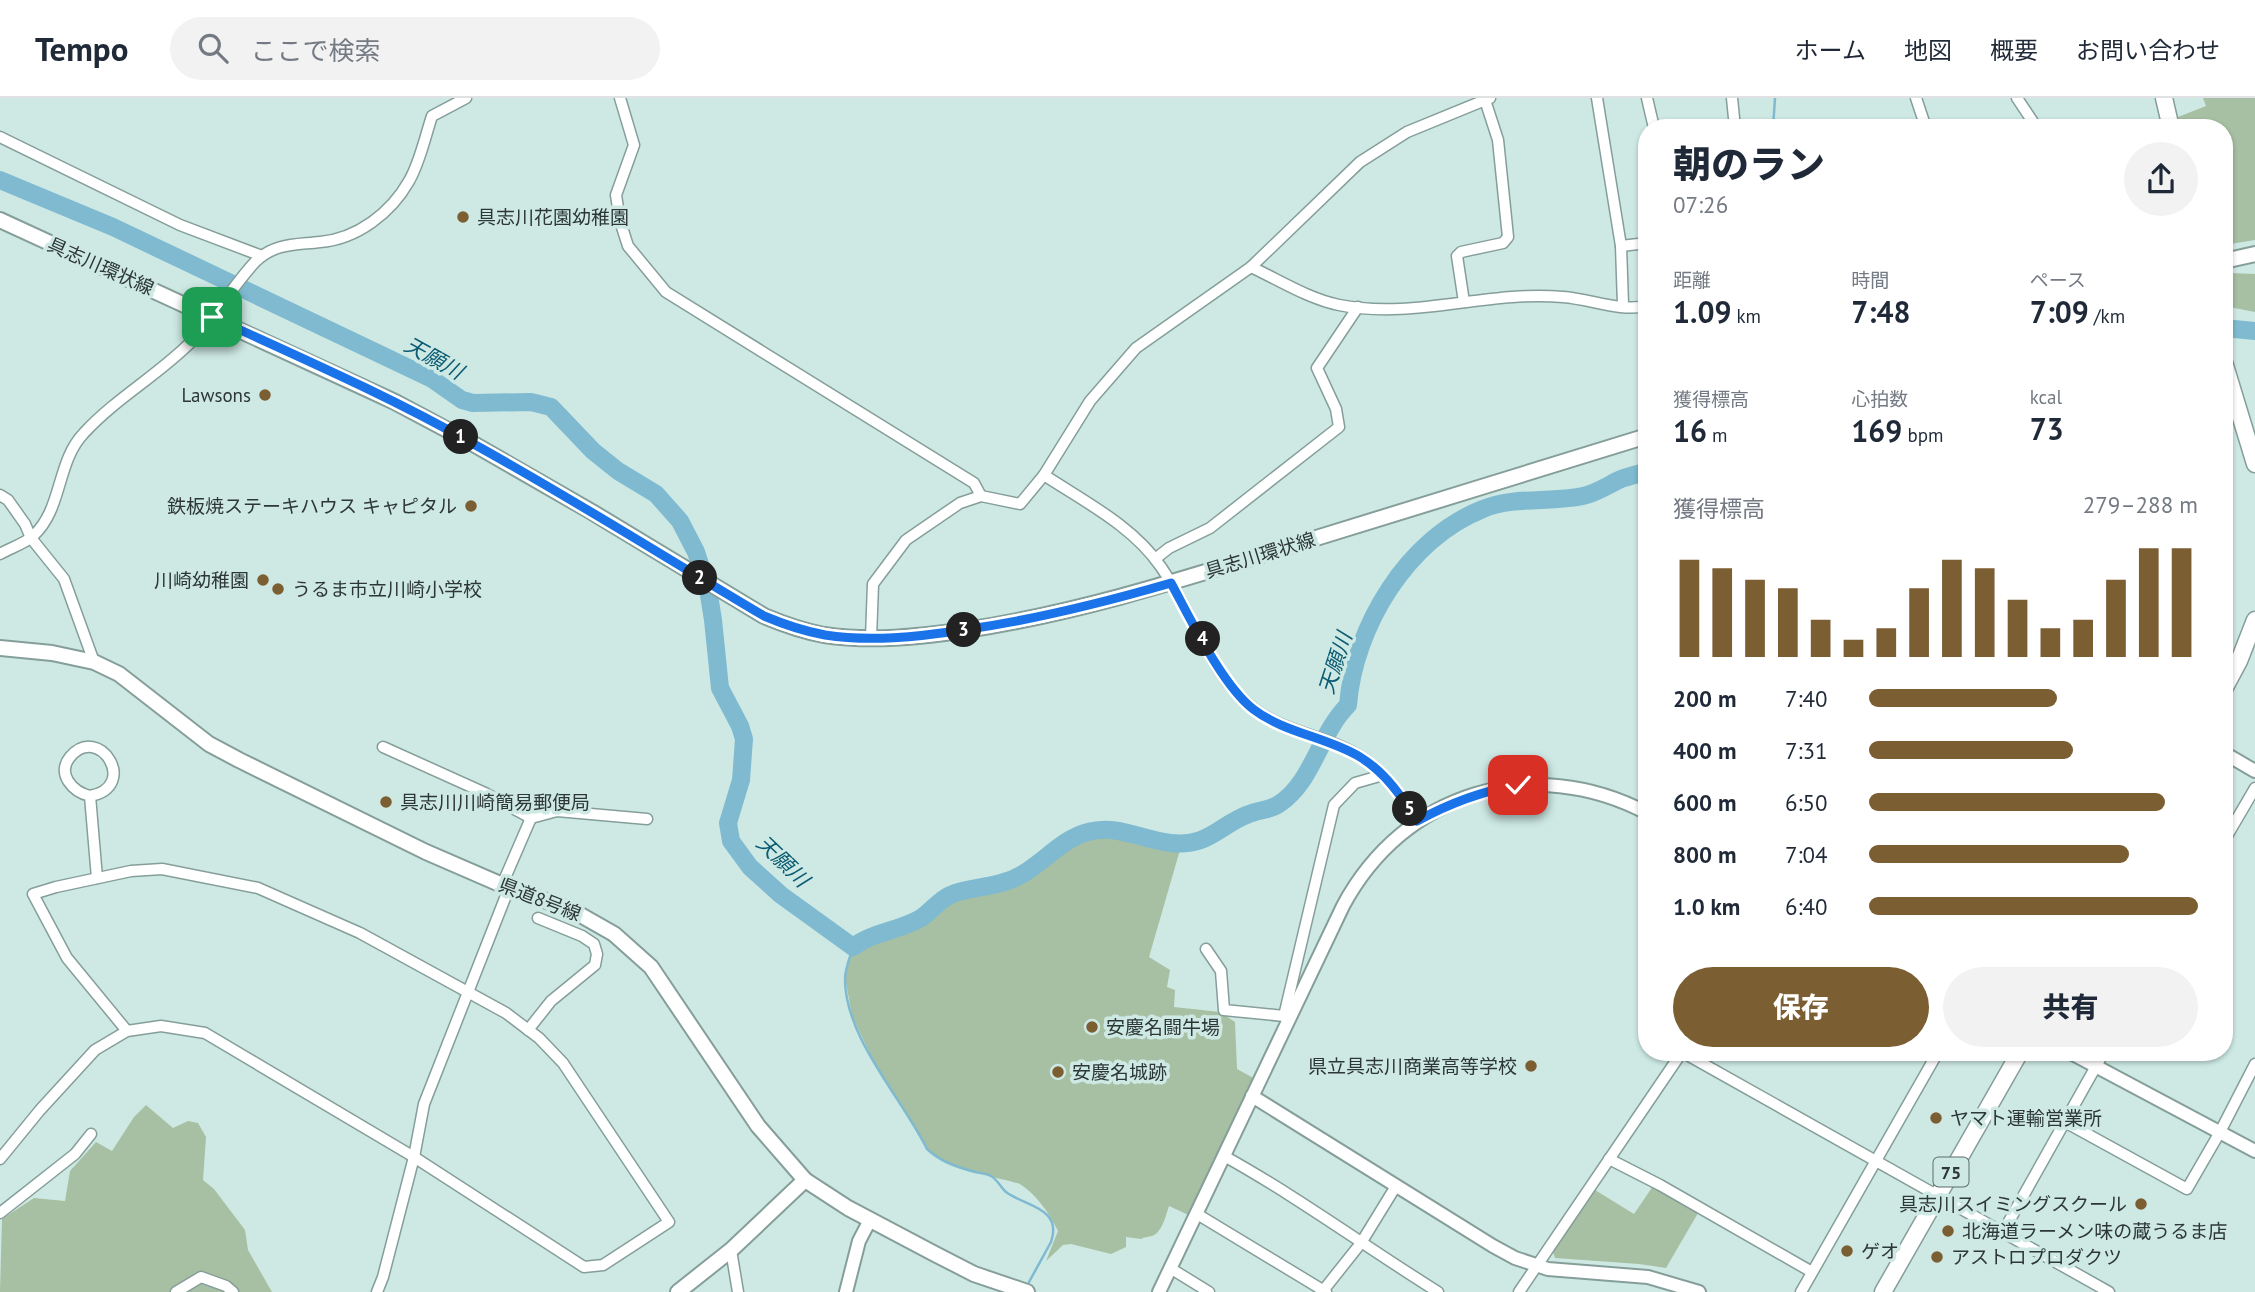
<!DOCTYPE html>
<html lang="ja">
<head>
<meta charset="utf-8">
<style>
  :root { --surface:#fff; --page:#f2f2f3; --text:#1f2937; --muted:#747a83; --line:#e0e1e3; --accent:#7b5e32 }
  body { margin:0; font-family:"PT Sans","Noto Sans JP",sans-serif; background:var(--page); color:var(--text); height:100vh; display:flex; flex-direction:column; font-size:26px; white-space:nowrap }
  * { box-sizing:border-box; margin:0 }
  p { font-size:23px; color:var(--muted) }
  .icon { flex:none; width:38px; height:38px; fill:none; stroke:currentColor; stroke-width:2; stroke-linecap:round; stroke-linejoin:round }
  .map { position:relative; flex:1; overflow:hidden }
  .side { position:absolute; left:1638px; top:21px; width:595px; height:942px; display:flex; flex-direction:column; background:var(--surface); border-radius:28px; box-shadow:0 2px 5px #0004 }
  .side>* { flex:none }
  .pin { position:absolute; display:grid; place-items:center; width:60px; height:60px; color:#fff; margin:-30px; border-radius:14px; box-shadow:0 4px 10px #0006 }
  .km { position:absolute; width:35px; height:35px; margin:-18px; border-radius:50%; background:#222; color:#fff; font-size:19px; line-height:35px; text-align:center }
  .round { display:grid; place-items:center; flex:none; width:74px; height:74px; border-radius:37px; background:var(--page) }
  .head { display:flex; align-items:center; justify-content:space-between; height:119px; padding:0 35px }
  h1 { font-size:38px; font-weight:800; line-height:52px }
  .stats { display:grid; grid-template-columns:repeat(3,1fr); gap:10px; height:119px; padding:7px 35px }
  .stats div { display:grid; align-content:center }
  .stats b { font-size:30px; font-weight:800 }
  .stats small { font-size:19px; font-weight:400 }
  .stats p { font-size:19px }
  .chart { height:196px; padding:14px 35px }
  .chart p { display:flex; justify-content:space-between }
  .chart svg { width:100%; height:126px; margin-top:7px; stroke:var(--accent); stroke-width:6 }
  .action { display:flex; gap:14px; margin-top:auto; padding:14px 35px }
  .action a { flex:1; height:80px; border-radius:42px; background:var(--accent); color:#fff; font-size:28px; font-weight:800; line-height:80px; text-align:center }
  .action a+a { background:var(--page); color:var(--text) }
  ul { padding:0 35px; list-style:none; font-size:23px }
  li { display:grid; grid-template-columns:112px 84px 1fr; align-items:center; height:52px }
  li i { height:18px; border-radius:9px; background:var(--accent) }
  header { display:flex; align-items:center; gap:42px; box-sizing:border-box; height:98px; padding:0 35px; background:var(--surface); border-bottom:2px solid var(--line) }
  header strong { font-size:33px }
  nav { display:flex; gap:38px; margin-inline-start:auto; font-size:24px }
  .search { width:490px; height:63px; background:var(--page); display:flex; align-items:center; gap:18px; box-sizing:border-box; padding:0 24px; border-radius:38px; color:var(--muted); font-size:26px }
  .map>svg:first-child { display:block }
  .green { fill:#a7bfa2 }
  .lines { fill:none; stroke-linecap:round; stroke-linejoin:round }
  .stream { stroke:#7fbad1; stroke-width:2.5 }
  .river { stroke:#7fbad1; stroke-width:18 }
  .minor-casing { stroke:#859e99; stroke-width:13 }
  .tertiary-casing { stroke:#859e99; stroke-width:16 }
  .secondary-casing { stroke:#859e99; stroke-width:18 }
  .primary-casing { stroke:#859e99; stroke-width:19 }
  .minor { stroke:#fff; stroke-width:10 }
  .tertiary { stroke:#fff; stroke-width:12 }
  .secondary { stroke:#fff; stroke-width:14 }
  .primary { stroke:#fff; stroke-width:16 }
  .route-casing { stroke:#fff; stroke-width:14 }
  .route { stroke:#1a73e8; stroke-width:9 }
  .poi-dot { fill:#7b5e32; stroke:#cee9e4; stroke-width:2.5 }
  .labels { text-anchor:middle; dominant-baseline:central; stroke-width:7; stroke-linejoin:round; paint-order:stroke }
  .shield { fill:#cee9e4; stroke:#5d6c6a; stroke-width:2 }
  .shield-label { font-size:18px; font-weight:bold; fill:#2d3735 }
  .poi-label { font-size:19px; fill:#2d3735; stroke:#cee9e4; text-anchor:start }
  .street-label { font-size:19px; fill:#2d3735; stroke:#cee9e4 }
  .water-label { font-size:21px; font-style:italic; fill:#0b5b73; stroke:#cee9e4 }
</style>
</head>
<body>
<header>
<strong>Tempo</strong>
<div class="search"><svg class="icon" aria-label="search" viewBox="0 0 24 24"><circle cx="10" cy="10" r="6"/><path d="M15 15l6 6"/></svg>ここで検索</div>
<nav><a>ホーム</a><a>地図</a><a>概要</a><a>お問い合わせ</a></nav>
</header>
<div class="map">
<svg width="2255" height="1194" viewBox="0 0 2255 1194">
  <rect width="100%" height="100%" fill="#cee9e4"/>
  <!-- green -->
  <g class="green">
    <path d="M2203 0H2255V142L2224 147V30H2181L2178 19 2206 8Z"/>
    <path d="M2230 175 2255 176V214L2224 208V183Z"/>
    <path d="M1117 732 1157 742 1182 745 1149 859 1170 872 1167 889 1175 892 1174 909 1220 914 1235 924 1237 971 1257 982 1195 1120 1169 1108C1166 1117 1162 1135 1152 1138 1148 1139 1144 1139 1141 1141L1126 1139V1149L1111 1156 1071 1146 1063 1147 1046 1163 1058 1133C1049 1115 1037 1097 1020 1086 990 1077 951 1073 927 1051L873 962 852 918 845 879 853 849 863 841 882 836 922 819 937 805 953 796 996 787 1024 776 1075 739 1087 734Z"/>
    <path d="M146 1007 173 1030 188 1023 198 1025 206 1039 203 1082 214 1091 245 1132 248 1152 272 1194H0L2 1121 34 1100 65 1103 70 1073 96 1044 112 1053 134 1019Z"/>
    <path d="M1653 1088 1698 1115 1666 1170 1639 1166 1555 1160 1552 1151 1595 1092 1634 1116Z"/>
  </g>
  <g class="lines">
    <!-- stream -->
    <g class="stream">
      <path d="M1773 30 1775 0"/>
      <path d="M853 849C850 859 845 871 845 881 845 940 902 1000 927 1051 941 1064 957 1069 975 1074 980 1075 987 1075 991 1078 997 1081 1001 1090 1006 1094 1024 1108 1063 1109 1051 1144L1029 1184"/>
    </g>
    <!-- river -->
    <g class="river">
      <path d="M0 82 113 129 432 281 462 302 473 305 531 304 551 309 593 353 618 373 656 396 680 423 696 454 708 491 713 522 720 590 740 628 744 641 741 682 728 725 731 743 750 769 781 797 853 849C872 834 899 833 921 820 933 812 940 800 955 795 977 788 1000 789 1021 777 1043 765 1063 740 1088 734 1117 726 1142 742 1171 745 1209 749 1219 727 1249 716 1259 712 1270 712 1279 706 1313 684 1319 636 1348 607 1354 529 1408 440 1483 411 1514 398 1550 405 1583 398 1597 395 1608 387 1621 381 1630 378 1638 376 1647 373"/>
      <path d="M2224 230 2255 233"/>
    </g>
    <defs>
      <g id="minor">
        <path d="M620 0 634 47 616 97 620 123 628 148 666 194 974 385 981 398"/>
        <path d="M1597 0 1621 148 1623 207"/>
        <path d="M1647 0 1654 30"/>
        <path d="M1732 0 1735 30"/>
        <path d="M1916 0 1926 30"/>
        <path d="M2017 0 2037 30"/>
        <path d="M0 39 180 127 262 158"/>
        <path d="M1621 148 1647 145"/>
        <path d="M1251 169C1279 182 1309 201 1339 207 1414 222 1488 192 1563 199 1591 201 1619 214 1647 208"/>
        <path d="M1464 204 1457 158 1461 154 1503 145 1508 139 1498 42 1485 2"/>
        <path d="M1044 377C1085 404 1133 428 1161 469 1190 511 1213 581 1254 611 1286 635 1328 638 1361 659 1385 674 1402 699 1417 723"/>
        <path d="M0 397 8 402 25 426 31 440 64 481 94 564"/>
        <path d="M0 456C10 450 24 446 33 438 63 411 56 364 84 335 116 300 160 276 193 242 216 218 233 187 256 163 275 145 296 147 320 144 357 141 391 115 409 83 420 64 425 39 432 18L466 0"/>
        <path d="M1155 461 1169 450 1210 430 1339 329 1336 311 1317 270 1358 209"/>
        <path d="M871 540 873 486 906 442 960 405 981 398 1020 406 1044 377 1090 303 1136 250 1251 169 1360 64 1407 34 1490 0"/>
        <path d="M383 649 485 695 531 720 557 713 647 721"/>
        <path d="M90 698C140 689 99 624 70 659 56 676 73 694 90 698L97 780"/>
        <path d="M2224 743 2255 690"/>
        <path d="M502 787 531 720"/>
        <path d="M1206 851 1221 873 1224 912 1284 918"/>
        <path d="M1290 921 1284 918 1334 707 1355 685 1383 677"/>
        <path d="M528 932 551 903 595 867 597 856 594 846 582 838 538 820"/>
        <path d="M1682 954 2109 1194"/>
        <path d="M2065 1024 2187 1091 2220 1034 2255 966"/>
        <path d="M1224 1058C1298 1099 1366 1149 1438 1194"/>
        <path d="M0 1061 40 1012 95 952 127 933 161 928 205 935 414 1059 584 1169 603 1167 669 1124 563 965 539 940 506 915 360 835 258 790 162 771 131 773 56 789 33 796 67 860 127 933"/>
        <path d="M1609 1061 1660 1087 1812 1174"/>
        <path d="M0 1115 75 1056 91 1036"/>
        <path d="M1197 1116 1326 1194"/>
        <path d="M2003 1134 2104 954"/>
        <path d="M731 1152 738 1194"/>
        <path d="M1170 1170 1209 1194"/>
        <path d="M176 1194 201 1179 226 1188 233 1194"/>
        <path d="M377 1194 383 1179 414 1059 424 1006 509 790"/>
        <path d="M1322 1194 1361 1145 1396 1088"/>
        <path d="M1519 1194 1682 954"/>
        <path d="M1801 1194 1938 954"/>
      </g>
      <g id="tertiary">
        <path d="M2224 655 2255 673"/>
        <path d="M2069 954 2255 1053"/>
        <path d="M1252 998 1493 1148 1515 1160 1548 1171 1648 1179 1699 1194"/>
        <path d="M846 1194 859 1143 870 1122"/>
        <path d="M1159 1194 1343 808C1404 694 1533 655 1647 715"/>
      </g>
      <g id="secondary">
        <path d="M0 122 395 304 470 344 592 414 764 518C783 526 803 533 824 537 871 544 919 539 966 532 1085 514 1199 476 1313 441 1424 407 1536 372 1647 338"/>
        <path d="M2224 163 2255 156"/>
        <path d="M0 550 52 555 94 564 119 576 209 646 239 662 426 754 509 790 570 811 614 836 651 869 758 1028 805 1082 848 1110 935 1156 974 1176 1027 1194"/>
        <path d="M678 1194 731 1152 805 1082"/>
      </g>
      <g id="primary">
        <path d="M2164 0 2171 30"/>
        <path d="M2224 264 2255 366"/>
        <path d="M2224 591 2239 563 2255 522"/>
        <path d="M1883 1194 2020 954"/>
      </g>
    </defs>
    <!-- minor casing -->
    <use href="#minor" class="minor-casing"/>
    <!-- tertiary casing -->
    <use href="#tertiary" class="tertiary-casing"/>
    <!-- secondary casing -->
    <use href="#secondary" class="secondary-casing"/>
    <!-- primary casing -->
    <use href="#primary" class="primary-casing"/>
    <!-- minor -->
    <use href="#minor" class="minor"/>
    <!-- tertiary -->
    <use href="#tertiary" class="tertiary"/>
    <!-- secondary -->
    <use href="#secondary" class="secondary"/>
    <!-- primary -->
    <use href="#primary" class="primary"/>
  </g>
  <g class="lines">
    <defs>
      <path id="route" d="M212 219C299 259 387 297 470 344 570 399 666 460 764 518 783 526 803 533 825 537 870 544 917 539 963 532 1034 522 1102 505 1171 485 1190 520 1222 587 1253 611 1284 635 1327 639 1360 659 1385 674 1402 699 1417 723 1450 705 1482 693 1518 687"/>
    </defs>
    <!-- route casing -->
    <use href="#route" class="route-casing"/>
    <!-- route -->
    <use href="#route" class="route"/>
  </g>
  <!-- markers -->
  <g class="poi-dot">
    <circle cx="463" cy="119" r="7"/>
    <circle cx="265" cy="297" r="7"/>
    <circle cx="471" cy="408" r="7"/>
    <circle cx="263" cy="482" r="7"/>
    <circle cx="278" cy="491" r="7"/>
    <circle cx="386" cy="704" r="7"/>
    <circle cx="1092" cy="929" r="7"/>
    <circle cx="1531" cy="968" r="7"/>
    <circle cx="1058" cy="974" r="7"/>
    <circle cx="1936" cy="1020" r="7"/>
    <circle cx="2141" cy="1106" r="7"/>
    <circle cx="1948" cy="1133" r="7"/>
    <circle cx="1847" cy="1153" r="7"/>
    <circle cx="1937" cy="1159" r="7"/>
  </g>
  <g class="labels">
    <!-- shield labels -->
    <rect class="shield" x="1933.5" y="1059.5" width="35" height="29" rx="5"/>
    <g class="shield-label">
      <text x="1951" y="1074">75</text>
    </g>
    <!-- poi labels -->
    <g class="poi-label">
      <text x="477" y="119">具志川花園幼稚園</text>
      <text x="251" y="297" text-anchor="end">Lawsons</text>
      <text x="457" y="408" text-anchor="end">鉄板焼ステーキハウス キャピタル</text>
      <text x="249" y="482" text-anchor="end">川崎幼稚園</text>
      <text x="292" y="491">うるま市立川崎小学校</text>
      <text x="400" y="704">具志川川崎簡易郵便局</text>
      <text x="1106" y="929">安慶名闘牛場</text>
      <text x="1517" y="968" text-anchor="end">県立具志川商業高等学校</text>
      <text x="1072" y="974">安慶名城跡</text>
      <text x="1950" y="1020">ヤマト運輸営業所</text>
      <text x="2127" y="1106" text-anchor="end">具志川スイミングスクール</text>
      <text x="1962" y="1133">北海道ラーメン味の蔵うるま店</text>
      <text x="1861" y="1153">ゲオ</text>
      <text x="1951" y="1159">アストロプロダクツ</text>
    </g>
    <!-- street labels -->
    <g class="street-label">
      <text transform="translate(101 168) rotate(24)">具志川環状線</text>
      <text transform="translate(1260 457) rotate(-17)">具志川環状線</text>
      <text transform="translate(540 801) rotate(21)">県道8号線</text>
    </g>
    <!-- water labels -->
    <g class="water-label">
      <text transform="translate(434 260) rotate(29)">天願川</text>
      <text transform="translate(1335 565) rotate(-72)">天願川</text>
      <text transform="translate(783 763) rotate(44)">天願川</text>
    </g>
  </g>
</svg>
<div class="pin" style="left:212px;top:219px;background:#1e9e55"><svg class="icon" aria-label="arrive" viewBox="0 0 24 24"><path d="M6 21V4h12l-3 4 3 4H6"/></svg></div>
<div class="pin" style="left:1518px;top:687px;background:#d93025"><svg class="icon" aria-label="check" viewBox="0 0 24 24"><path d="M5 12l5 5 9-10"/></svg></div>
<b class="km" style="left:461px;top:339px">1</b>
<b class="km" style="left:700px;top:480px">2</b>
<b class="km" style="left:964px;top:532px">3</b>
<b class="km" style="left:1203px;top:541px">4</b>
<b class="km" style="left:1410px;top:711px">5</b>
<section class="side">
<div class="head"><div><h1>朝のラン</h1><p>07:26</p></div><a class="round"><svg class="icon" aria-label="share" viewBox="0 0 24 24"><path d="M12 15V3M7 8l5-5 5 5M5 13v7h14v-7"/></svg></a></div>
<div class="stats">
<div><p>距離</p><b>1.09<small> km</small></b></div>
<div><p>時間</p><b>7:48</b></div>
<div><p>ペース</p><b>7:09<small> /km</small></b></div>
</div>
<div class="stats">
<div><p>獲得標高</p><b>16<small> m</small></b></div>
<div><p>心拍数</p><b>169<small> bpm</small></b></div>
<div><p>kcal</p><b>73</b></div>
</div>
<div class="chart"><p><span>獲得標高</span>279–288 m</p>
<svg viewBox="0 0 160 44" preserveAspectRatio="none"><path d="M5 44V10M15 44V13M25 44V17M35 44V20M45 44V31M55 44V38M65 44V34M75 44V20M85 44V10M95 44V13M105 44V24M115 44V34M125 44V31M135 44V17M145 44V6M155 44V6"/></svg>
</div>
<ul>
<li><b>200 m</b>7:40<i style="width:57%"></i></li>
<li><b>400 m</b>7:31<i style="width:62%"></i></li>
<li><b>600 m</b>6:50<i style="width:90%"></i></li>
<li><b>800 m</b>7:04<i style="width:79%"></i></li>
<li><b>1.0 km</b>6:40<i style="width:100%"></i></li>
</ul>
<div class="action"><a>保存</a><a>共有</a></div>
</section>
</div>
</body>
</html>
